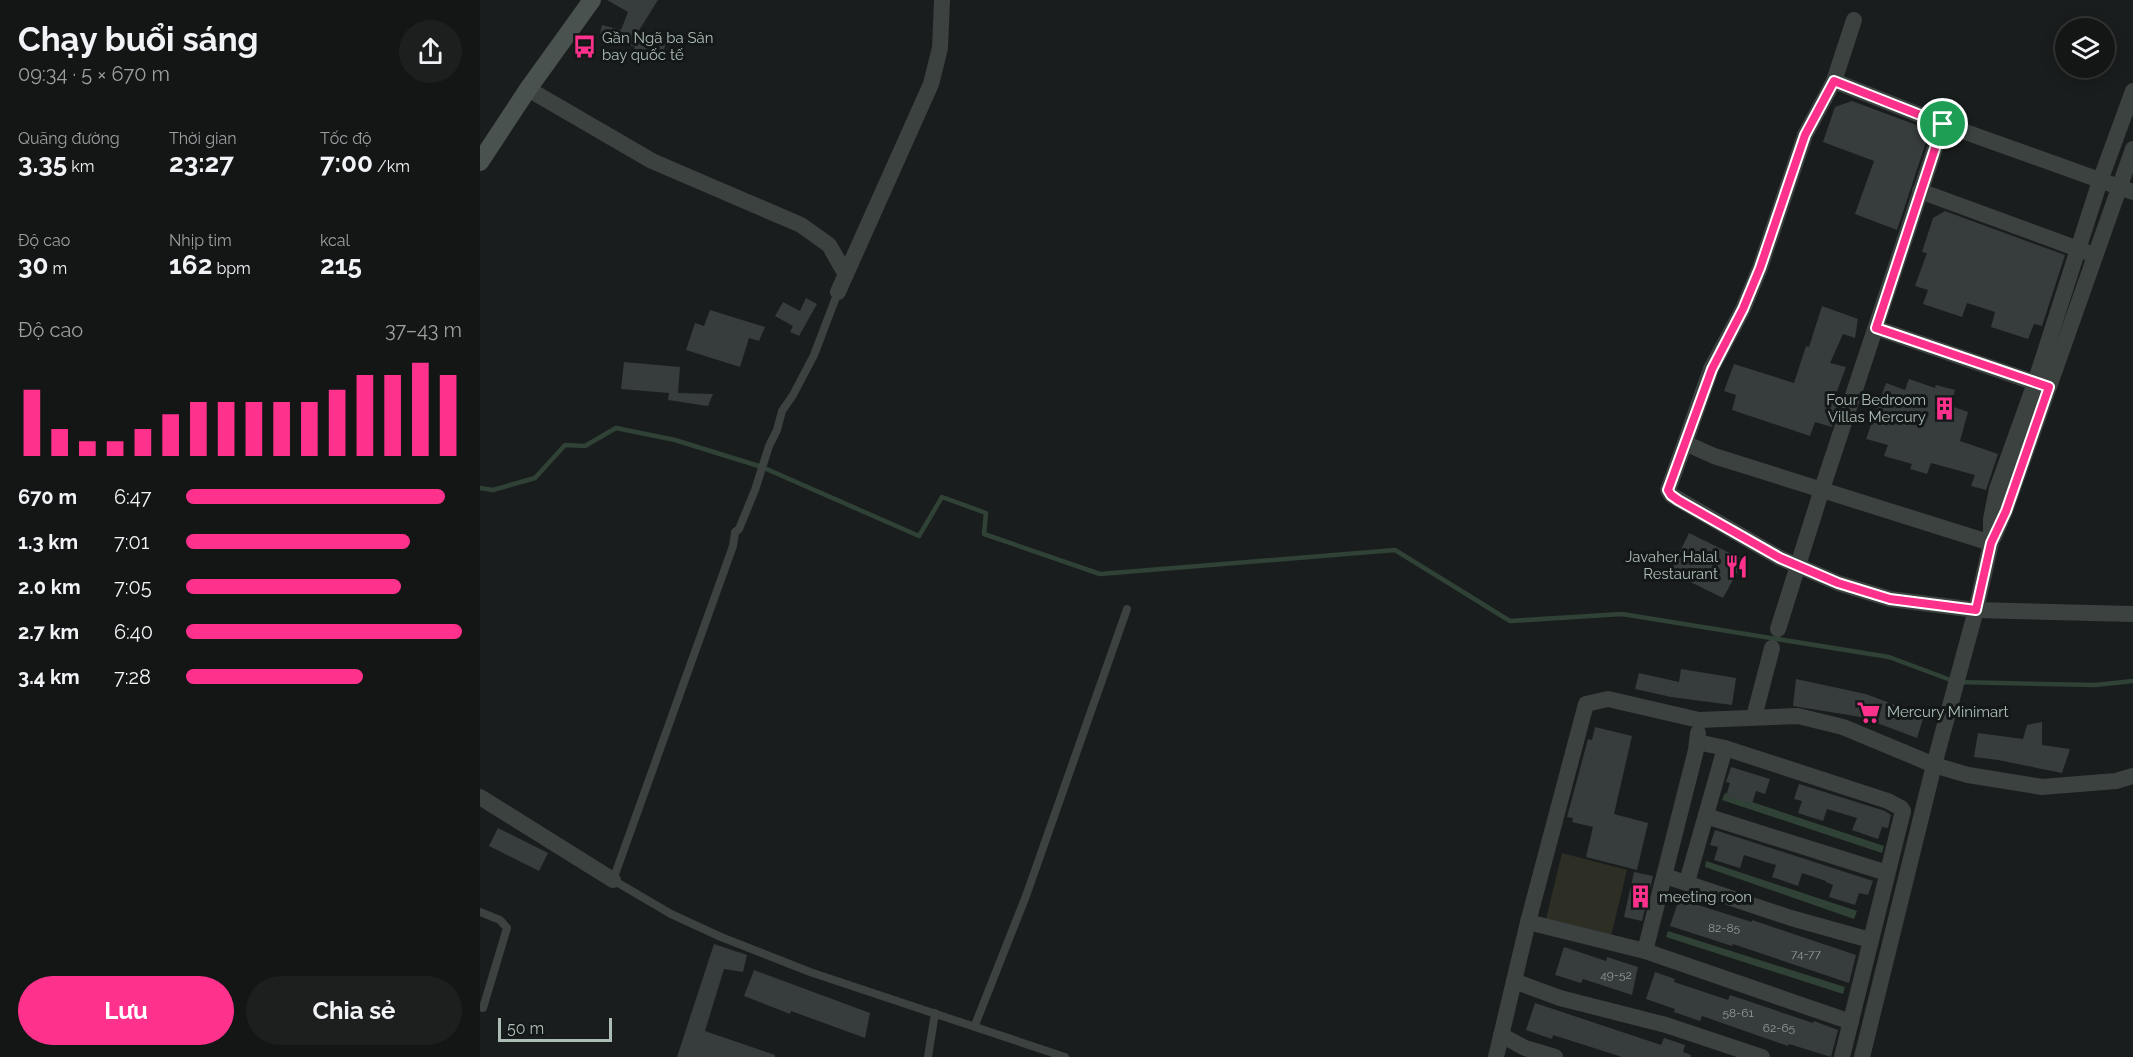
<!DOCTYPE html>
<html lang="vi">
<head>
<meta charset="utf-8">
<style>
  :root { --surface:#141616; --page:#1d1f1f; --text:#f1f3f6; --muted:#9d9fa1; --line:#333535; --accent:#fe328d }
  body { margin:0; font-family:Raleway,sans-serif; background:var(--page); color:var(--text); height:100vh; display:flex; flex-direction:column; font-size:22px; white-space:nowrap }
  * { box-sizing:border-box; margin:0 }
  p { font-size:20px; color:var(--muted) }
  .icon { flex:none; width:33px; height:33px; fill:none; stroke:currentColor; stroke-width:2; stroke-linecap:round; stroke-linejoin:round }
  .map { position:relative; flex:1; overflow:hidden }
  .side { display:flex; flex-direction:column; background:var(--surface); width:480px }
  .side>* { flex:none }
  .buttons { position:absolute; left:1575px; top:18px; display:grid; gap:12px }
  .buttons a { display:grid; place-items:center; width:60px; height:60px; border-radius:50%; background:var(--surface); box-shadow:0 3px 15px #0003,0 0 0 2px var(--line); font-size:30px }
  .scale { position:absolute; left:18px; bottom:15px; width:114px; box-sizing:border-box; padding-left:6px; border:3px solid #acbdb6; border-top:0; font-size:16px; line-height:21px; white-space:nowrap; color:#acbdb6; -webkit-text-stroke:4px #151818; paint-order:stroke }
  .pin { position:absolute; display:grid; place-items:center; width:51px; height:51px; color:#fff; margin:-26px; border:3px solid #fff; border-radius:50%; box-shadow:0 2px 6px #0007 }
  .round { display:grid; place-items:center; flex:none; width:63px; height:63px; border-radius:32px; background:var(--page) }
  .overview { display:flex; align-items:center; justify-content:space-between; height:102px; padding:0 18px }
  h1 { font-size:33px; font-weight:700; line-height:45px }
  .figures { display:grid; grid-template-columns:repeat(3,1fr); gap:9px; height:102px; padding:6px 18px }
  .figures div { display:grid; align-content:center }
  .figures b { font-size:26px; font-weight:700 }
  .figures small { font-size:16px; font-weight:400 }
  .figures p { font-size:16px }
  .chart { height:168px; padding:12px 18px }
  .chart p { display:flex; justify-content:space-between }
  .chart svg { width:100%; height:108px; margin-top:6px; stroke:var(--accent); stroke-width:6 }
  .button { display:flex; gap:12px; margin-top:auto; padding:12px 18px }
  .button a { flex:1; height:69px; border-radius:36px; background:var(--accent); color:#fff; font-size:24px; font-weight:700; line-height:69px; text-align:center }
  .button a+a { background:var(--page); color:var(--text) }
  ul { padding:0 18px; list-style:none; font-size:20px }
  li { display:grid; grid-template-columns:96px 72px 1fr; align-items:center; height:45px }
  li i { height:15px; border-radius:8px; background:var(--accent) }
  main { display:flex; flex:1; min-height:0 }
  .map>svg:first-child { display:block }
  .green { fill:#2d2e24 }
  .water { fill:#2f4235 }
  .lines { fill:none; stroke-linecap:round; stroke-linejoin:round }
  .stream { stroke:#2f4235; stroke-width:4.5 }
  .building { fill:#373c3c }
  .service { stroke:#3b4240; stroke-width:8 }
  .minor { stroke:#3b4240; stroke-width:16 }
  .secondary { stroke:#49524f; stroke-width:18 }
  .route-casing { stroke:#fff; stroke-width:12 }
  .route { stroke:#fe328d; stroke-width:8 }
  .labels { text-anchor:middle; dominant-baseline:central; stroke-width:6; stroke-linejoin:round; paint-order:stroke }
  .number-label { font-size:12px; fill:#8f9d98 }
  .poi-label { font-size:15px; fill:#acbdb6; stroke:#151818; text-anchor:start }
</style>
</head>
<body>
<main>
<section class="side">
<div class="overview"><div><h1>Chạy buổi sáng</h1><p>09:34 · 5 × 670 m</p></div><a class="round"><svg class="icon" aria-label="share" viewBox="0 0 24 24"><path d="M12 15V3M7 8l5-5 5 5M5 13v7h14v-7"/></svg></a></div>
<div class="figures">
<div><p>Quãng đường</p><b>3.35<small> km</small></b></div>
<div><p>Thời gian</p><b>23:27</b></div>
<div><p>Tốc độ</p><b>7:00<small> /km</small></b></div>
</div>
<div class="figures">
<div><p>Độ cao</p><b>30<small> m</small></b></div>
<div><p>Nhịp tim</p><b>162<small> bpm</small></b></div>
<div><p>kcal</p><b>215</b></div>
</div>
<div class="chart"><p><span>Độ cao</span>37–43 m</p>
<svg viewBox="0 0 160 44" preserveAspectRatio="none"><path d="M5 44V17M15 44V33M25 44V38M35 44V38M45 44V33M55 44V27M65 44V22M75 44V22M85 44V22M95 44V22M105 44V22M115 44V17M125 44V11M135 44V11M145 44V6M155 44V11"/></svg>
</div>
<ul>
<li><b>670 m</b>6:47<i style="width:94%"></i></li>
<li><b>1.3 km</b>7:01<i style="width:81%"></i></li>
<li><b>2.0 km</b>7:05<i style="width:78%"></i></li>
<li><b>2.7 km</b>6:40<i style="width:100%"></i></li>
<li><b>3.4 km</b>7:28<i style="width:64%"></i></li>
</ul>
<div class="button"><a>Lưu</a><a>Chia sẻ</a></div>
</section>
<div class="map">
<svg width="1653" height="1057" viewBox="0 0 1653 1057">
  <rect width="100%" height="100%" fill="#1a1d1d"/>
  <!-- green -->
  <path class="green" d="M1082 853 1147 870 1130 940 1065 923Z"/>
  <!-- water -->
  <g class="water">
    <path d="M1245 793 1404 846 1402 853 1242 800Z"/>
    <path d="M1226 861 1377 911 1374 919 1225 867Z"/>
    <path d="M1188 931 1365 987 1363 994 1186 937Z"/>
  </g>
  <g class="lines">
    <!-- stream -->
    <path class="stream" d="M0 488 13 490 55 478 85 445 105 446 136 428 195 440 282 467 439 536 462 497 506 513 504 534 620 574 915 550 1030 621 1142 614 1409 657 1476 682 1615 685 1653 681"/>
  </g>
  <!-- building -->
  <g class="building">
    <path d="M127 0H178L156 35 186 43 181 58 154 50 155 47 120 34 122 25 141 30 148 12Z"/>
    <path d="M1372 101 1450 130 1417 230 1375 214 1394 161 1343 142 1355 107Z"/>
    <path d="M1465 211 1585 255 1562 326 1554 324 1548 339 1511 327 1515 312 1487 303 1482 317 1443 304 1448 290 1435 286 1447 253 1442 252 1453 218Z"/>
    <path d="M326 298 337 304 319 336 310 332 313 326 295 316 303 302 320 311Z"/>
    <path d="M1342 306 1378 319 1375 338 1363 334 1350 363 1366 367 1354 399 1360 401 1352 427 1335 422 1330 436 1252 410 1256 395 1244 391 1254 364 1314 383 1326 346 1329 347Z"/>
    <path d="M230 310 285 327 279 341 269 338 260 367 206 350 215 323 224 326Z"/>
    <path d="M144 362 200 367 198 393 233 394 228 406 188 400 189 393 141 389Z"/>
    <path d="M1429 379 1455 388 1456 385 1475 390 1471 406 1488 412 1480 441 1518 454 1506 490 1491 486 1495 475 1451 463 1447 474 1430 469 1432 464 1404 456 1408 445 1386 439 1406 383 1425 390Z"/>
    <path d="M1209 533 1264 560 1243 598 1190 572Z"/>
    <path d="M1201 669 1256 678 1252 705 1191 697 1155 689 1159 673 1199 682Z"/>
    <path d="M1316 679 1386 694 1444 716 1437 738 1381 717 1313 706Z"/>
    <path d="M1562 722V745L1590 749 1582 773 1518 760 1494 757 1498 733 1543 739 1547 725Z"/>
    <path d="M1115 727 1152 736 1134 814 1168 823 1157 870 1106 857 1113 827 1092 822 1093 818 1087 817 1108 739 1112 740Z"/>
    <path d="M1251 767 1290 779 1285 794 1276 791 1272 804 1246 796 1250 783 1246 782Z"/>
    <path d="M1319 784 1405 811 1411 815 1408 828 1402 827 1398 839 1372 830 1377 818 1347 809 1343 821 1318 813 1322 801 1314 799Z"/>
    <path d="M18 828 68 853 59 871 9 846Z"/>
    <path d="M1235 830 1393 881 1388 895 1379 893 1375 905 1349 897 1353 885 1346 882V881L1322 873 1318 886 1292 877 1296 865 1289 863 1264 855 1260 868 1234 860 1238 847 1230 845Z"/>
    <path d="M1154 872 1173 876 1162 921 1144 917Z"/>
    <path d="M1199 899 1272 922V920L1376 955 1369 983 1253 944 1252 946 1190 926Z"/>
    <path d="M234 944 267 955 263 972 244 969 225 1031 295 1055V1057H197Z"/>
    <path d="M1084 947 1126 961 1127 957 1158 967 1152 995 1103 979 1101 983 1075 975Z"/>
    <path d="M274 970 390 1013 385 1038 311 1011 310 1014 264 996Z"/>
    <path d="M1175 972 1195 979 1194 982 1248 1000 1250 995 1333 1023 1334 1021 1358 1030 1351 1057 1309 1044 1308 1046 1222 1016 1220 1021 1194 1012 1195 1009 1166 999Z"/>
    <path d="M1055 1003 1181 1045 1184 1038 1205 1045 1203 1052 1211 1055V1057H1142L1073 1035 1072 1039 1046 1030Z"/>
  </g>
  <g class="lines">
    <!-- service -->
    <g class="service">
      <path d="M358 292 334 355 313 395 302 411 297 430 289 446 275 490 259 529 255 532 253 546 133 880 191 914 241 937 330 972 585 1057"/>
      <path d="M0 912 20 920 27 928 3 1008"/>
      <path d="M495 1025 546 896 647 609"/>
      <path d="M448 1057 455 1013"/>
    </g>
    <!-- minor -->
    <g class="minor">
      <path d="M1354 81 1374 20"/>
      <path d="M48 89 172 161 321 225 349 245 365 273"/>
      <path d="M1440 191 1609 253"/>
      <path d="M358 292 451 84 460 48 462 0"/>
      <path d="M1396 328 1565 386"/>
      <path d="M1205 443 1188 490 1191 495 1300 558 1358 583 1410 599 1496 610 1653 614"/>
      <path d="M1514 537 1525 511 1653 149"/>
      <path d="M1511 543 1234 456 1205 443 1231 369 1263 309 1280 268 1325 135 1354 81 1463 124 1653 192"/>
      <path d="M1298 629 1342 489 1463 124"/>
      <path d="M1274 717 1292 648"/>
      <path d="M1217 742 1245 748 1408 801 1421 808 1423 811 1362 1057"/>
      <path d="M0 797 133 880"/>
      <path d="M1226 816 1407 873"/>
      <path d="M1185 876 1311 918 1390 940"/>
      <path d="M1207 882 1245 748"/>
      <path d="M1048 922 1165 951 1371 1022"/>
      <path d="M1165 951 1216 750 1218 733"/>
      <path d="M1034 981 1080 998 1186 1025 1282 1057"/>
      <path d="M1021 1035 1045 1048 1075 1057"/>
      <path d="M1016 1057 1048 922 1106 704 1128 699 1219 720 1318 716 1363 727 1454 765 1488 775 1562 787 1636 781 1653 776"/>
      <path d="M1382 1057 1454 765 1496 610 1511 543V519L1517 489 1555 383 1620 181 1653 91"/>
    </g>
    <!-- secondary -->
    <path class="secondary" d="M0 162 48 89 112 0"/>
  </g>
  <g class="lines">
    <defs>
      <path id="route" d="M1354 81 1463 124 1396 328 1569 387 1526 511 1511 543 1496 610 1410 599 1358 583 1300 558 1198 500 1191 495 1188 490 1232 369 1263 309 1280 268 1325 135Z"/>
    </defs>
    <!-- route casing -->
    <use href="#route" class="route-casing"/>
    <!-- route -->
    <use href="#route" class="route"/>
  </g>
  <!-- icons -->
  <defs>
    <symbol id="bus-bare" viewBox="-9 -9 18 18"><path d="M-5-6H5V4H4V6H2V4H-2V6H-4V4H-5ZM-3.5-4V0h7V-4ZM-3.5 1.2v1.5H-2V1.2ZM2 1.2v1.5H3.5V1.2Z" fill="#fe328d" stroke="#151818" stroke-width="2.5" paint-order="stroke"/></symbol>
    <symbol id="building-bare" viewBox="-9 -9 18 18"><path d="M-4-6H4V6H1V3H-1V6H-4ZM-2.5-4.3h1.7v1.8h-1.7ZM.8-4.3h1.7v1.8H.8ZM-2.5-1h1.7V.8h-1.7ZM.8-1h1.7V.8H.8Z" fill="#fe328d" stroke="#151818" stroke-width="2.5" paint-order="stroke"/></symbol>
    <symbol id="restaurant-bare" viewBox="-9 -9 18 18"><path d="M-5-6h1v4h1v-4h1v4h1v-4h1v5L-1.5 .5V6h-2V.5L-5-1ZM5-6V6H3V1.5H1.5Q1.5-4 5-6Z" fill="#fe328d" stroke="#151818" stroke-width="2.5" paint-order="stroke"/></symbol>
    <symbol id="supermarket-bare" viewBox="-9 -9 18 18"><path d="M-6-5.5h2.5l.6 2H6L4.5 2H-2.5L-4.4-4H-6ZM-1.5 3.2a1.3 1.3 0 1 0 .1 0ZM3 3.2a1.3 1.3 0 1 0 .1 0Z" fill="#fe328d" stroke="#151818" stroke-width="2.5" paint-order="stroke"/></symbol>
  </defs>
  <g fill-rule="evenodd">
    <use href="#bus-bare" x="88" y="30" width="33" height="33"/>
    <use href="#building-bare" x="1448" y="392" width="33" height="33"/>
    <use href="#restaurant-bare" x="1240" y="550" width="33" height="33"/>
    <use href="#supermarket-bare" x="1372" y="696" width="33" height="33"/>
    <use href="#building-bare" x="1144" y="880" width="33" height="33"/>
  </g>
  <g class="labels">
    <!-- number labels -->
    <g class="number-label">
      <text x="1244" y="928">82-85</text>
      <text x="1326" y="954">74-77</text>
      <text x="1136" y="975">49-52</text>
      <text x="1258" y="1013">58-61</text>
      <text x="1299" y="1028">62-65</text>
    </g>
    <!-- poi labels -->
    <g class="poi-label">
      <text x="122" y="38">Gần Ngã ba Sân<tspan x="122" dy="17">bay quốc tế</tspan></text>
      <text x="1446" y="400" text-anchor="end">Four Bedroom<tspan x="1446" dy="17">Villas Mercury</tspan></text>
      <text x="1238" y="557" text-anchor="end">Javaher Halal<tspan x="1238" dy="17">Restaurant</tspan></text>
      <text x="1407" y="712">Mercury Minimart</text>
      <text x="1179" y="897">meeting roon</text>
    </g>
  </g>
</svg>
<div class="buttons">
<a><svg class="icon" aria-label="layers" viewBox="0 0 24 24"><path d="M12 4l9 5-9 5-9-5zM3 14l9 5 9-5"/></svg></a>
</div>
<div class="scale">50 m</div>
<div class="pin" style="left:1463px;top:124px;background:#1e9e55"><svg class="icon" aria-label="arrive" viewBox="0 0 24 24"><path d="M6 21V4h12l-3 4 3 4H6"/></svg></div>
</div>
</main>
</body>
</html>
